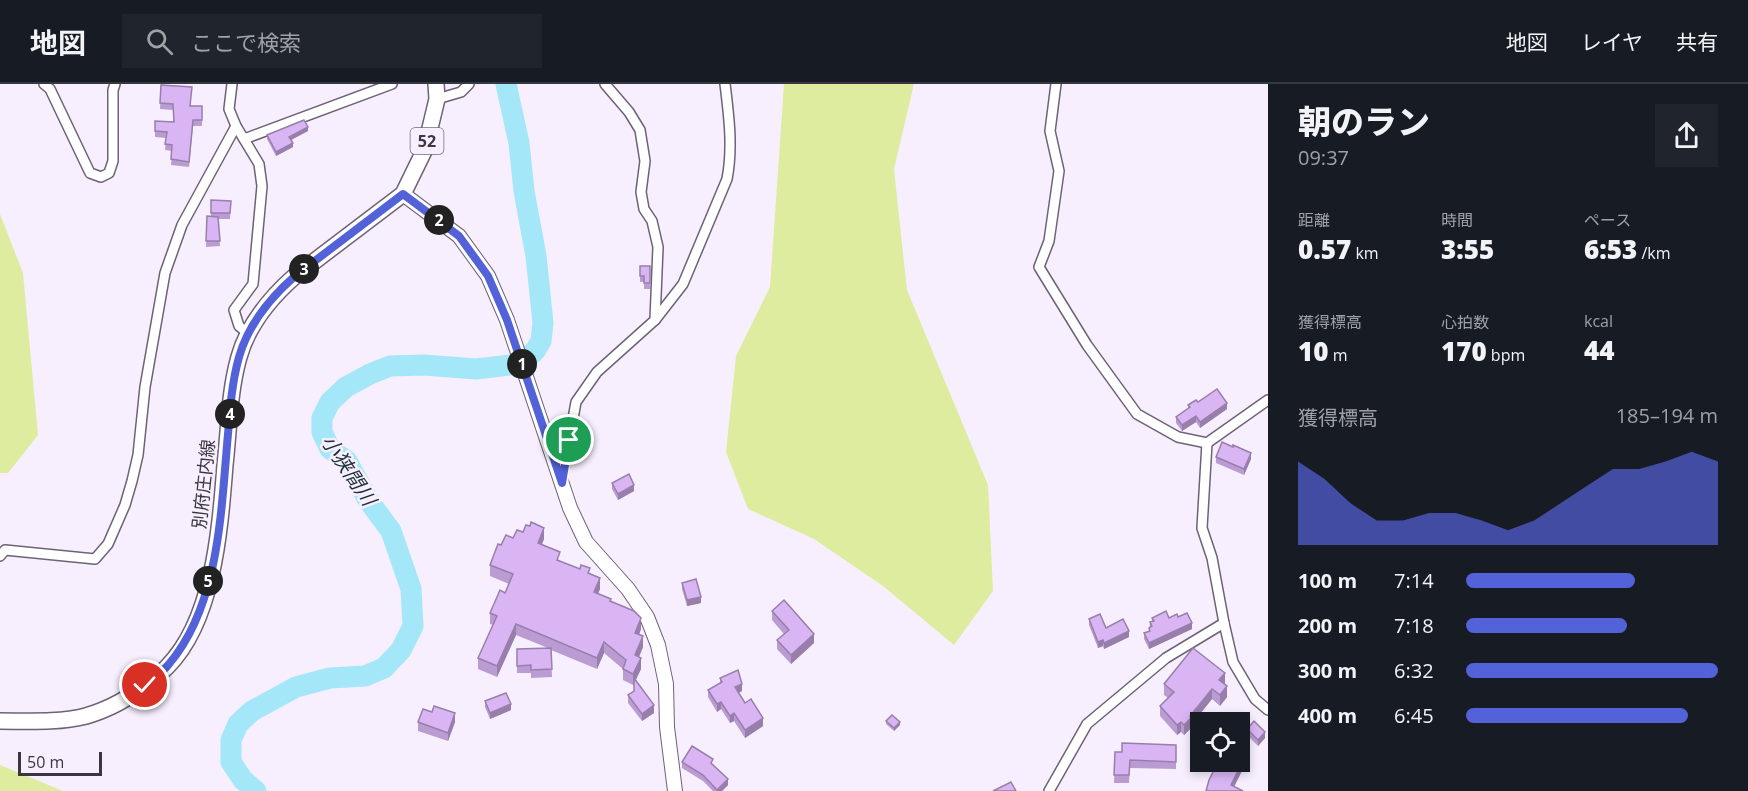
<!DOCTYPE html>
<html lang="ja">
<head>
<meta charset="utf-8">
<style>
  :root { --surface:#171b24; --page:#20242c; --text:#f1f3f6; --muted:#9ea1a6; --line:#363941; --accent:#5362d8 }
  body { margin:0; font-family:"Open Sans","Noto Sans JP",sans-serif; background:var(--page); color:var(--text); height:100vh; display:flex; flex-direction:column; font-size:22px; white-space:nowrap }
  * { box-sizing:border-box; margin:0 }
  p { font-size:20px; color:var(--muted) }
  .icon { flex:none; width:33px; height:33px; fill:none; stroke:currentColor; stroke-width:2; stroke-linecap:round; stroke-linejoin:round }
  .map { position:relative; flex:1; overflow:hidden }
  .sheet { display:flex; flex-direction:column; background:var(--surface); width:480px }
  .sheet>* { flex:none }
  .controls { position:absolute; left:1190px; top:628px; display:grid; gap:12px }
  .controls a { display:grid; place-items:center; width:60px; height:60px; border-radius:0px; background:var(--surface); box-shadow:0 3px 9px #0003; font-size:30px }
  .scale { position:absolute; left:18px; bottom:15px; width:84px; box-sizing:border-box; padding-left:6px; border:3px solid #3b363f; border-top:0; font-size:16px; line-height:21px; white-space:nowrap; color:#3b363f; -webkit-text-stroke:4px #f7effe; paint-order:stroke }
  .pin { position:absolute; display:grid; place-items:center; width:51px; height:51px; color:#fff; margin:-26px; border:3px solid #fff; border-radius:50%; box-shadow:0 2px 6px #0007 }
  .km { position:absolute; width:30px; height:30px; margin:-15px; border-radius:50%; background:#222; color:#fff; font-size:16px; line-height:30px; text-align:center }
  .round { display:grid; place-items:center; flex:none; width:63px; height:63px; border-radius:0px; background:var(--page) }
  .head { display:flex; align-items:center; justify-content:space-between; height:102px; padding:0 30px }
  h1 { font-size:33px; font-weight:800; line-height:45px }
  .stats { display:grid; grid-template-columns:repeat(3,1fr); gap:9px; height:102px; padding:6px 30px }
  .stats div { display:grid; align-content:center }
  .stats b { font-size:26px; font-weight:800 }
  .stats small { font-size:16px; font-weight:400 }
  .stats p { font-size:16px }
  .chart { height:168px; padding:12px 30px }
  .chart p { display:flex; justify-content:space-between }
  .chart svg { width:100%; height:108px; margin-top:6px; fill:var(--accent); opacity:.7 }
  ul { padding:0 30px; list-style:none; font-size:20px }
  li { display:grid; grid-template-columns:96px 72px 1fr; align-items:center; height:45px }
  li i { height:15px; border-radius:8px; background:var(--accent) }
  header { display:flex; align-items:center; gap:36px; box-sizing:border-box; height:84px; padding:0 30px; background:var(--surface); border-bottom:2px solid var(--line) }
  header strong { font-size:28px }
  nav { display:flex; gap:33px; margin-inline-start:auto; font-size:21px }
  .search { width:420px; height:54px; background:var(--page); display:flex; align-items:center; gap:15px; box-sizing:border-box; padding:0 21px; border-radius:0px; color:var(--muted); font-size:22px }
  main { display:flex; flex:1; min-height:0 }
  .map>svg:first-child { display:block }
  .green { fill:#deec9f }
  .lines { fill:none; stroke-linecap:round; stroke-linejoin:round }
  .river { stroke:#a3e7f8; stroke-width:21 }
  .street-casing { stroke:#6e6277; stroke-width:12 }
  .secondary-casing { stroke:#6e6277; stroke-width:16 }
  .primary-casing { stroke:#6e6277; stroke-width:18 }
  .street { stroke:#fff; stroke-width:9 }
  .secondary { stroke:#fff; stroke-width:14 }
  .primary { stroke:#fff; stroke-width:15 }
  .wall { fill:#bb9cd2 }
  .shaded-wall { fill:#987fab }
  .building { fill:#d9b5f4; stroke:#987fab; stroke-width:1.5 }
  .route-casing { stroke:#fff; stroke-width:12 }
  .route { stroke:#5362d8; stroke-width:8 }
  .labels { text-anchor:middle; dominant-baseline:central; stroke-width:5; stroke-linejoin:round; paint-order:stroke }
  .shield { fill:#f7effe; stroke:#736e78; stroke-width:1.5 }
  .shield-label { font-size:16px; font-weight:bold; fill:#3b363f }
  .street-label { font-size:18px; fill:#3b363f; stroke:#f7effe }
  .water-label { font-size:20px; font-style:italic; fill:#193035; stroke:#f7effe }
</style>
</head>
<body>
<header>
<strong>地図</strong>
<div class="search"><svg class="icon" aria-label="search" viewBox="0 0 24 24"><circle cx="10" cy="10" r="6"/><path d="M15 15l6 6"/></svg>ここで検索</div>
<nav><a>地図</a><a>レイヤ</a><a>共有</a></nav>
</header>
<main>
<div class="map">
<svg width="1268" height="707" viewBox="0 0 1268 707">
  <rect width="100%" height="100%" fill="#f7effe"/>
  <!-- green -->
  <g class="green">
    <path d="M784 0H914L894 85 907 206 988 401 993 507 954 561 883 502 814 455 748 425 726 368 736 272 770 203Z"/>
    <path d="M0 130 23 189 38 351 8 389H0Z"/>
    <path d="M0 681 63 707H0Z"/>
  </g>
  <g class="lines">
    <!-- river -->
    <path class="river" d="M256 707 243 696 231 678V656L238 640 252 627 296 603 330 594 365 592 384 584 401 566 413 542 411 505 391 447 368 416 347 377 330 365 322 348V334L330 318 346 303 370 290 390 282 424 281 476 285 519 280 535 267 541 257 543 239 536 172 524 107 519 59 506 0"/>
    <defs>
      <g id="street">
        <path d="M44 0 50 5 90 89 101 93 109 89 113 77V6L115 0"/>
        <path d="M232 0 229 25 236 42 259 80 262 102 253 200 234 226 239 242 249 250"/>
        <path d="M1056 0 1050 47 1059 87 1049 157 1039 183 1087 261 1137 330 1178 353 1207 359 1268 316"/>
        <path d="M437 15 461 8 469 0"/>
        <path d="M244 55 392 0"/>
        <path d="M655 236 683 200 727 95C733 64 729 32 725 0"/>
        <path d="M1207 359 1202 444 1212 474 1224 539 1233 578 1255 615 1268 626"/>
        <path d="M562 396 576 318 597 288 655 236 658 163 652 137 644 125 641 108 645 77 640 46 629 28 605 0"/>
        <path d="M0 472 5 466 95 475 108 460 125 421 132 397 138 371 145 303 165 189 182 141 236 42"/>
        <path d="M1049 707 1087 640 1166 574 1224 539"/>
      </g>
      <path id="secondary" d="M403 110 459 152 488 192 507 236 570 424 586 458 628 505 647 533 658 561 666 600 667 643 675 707"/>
      <path id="primary" d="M0 637C28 637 59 639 86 632 110 625 131 613 149 598 155 593 162 588 167 583 214 536 220 444 225 381 229 346 229 308 239 273 248 241 270 214 295 192L403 110 425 65 437 15 436 0"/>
    </defs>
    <!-- street casing -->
    <use href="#street" class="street-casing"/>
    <!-- secondary casing -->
    <use href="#secondary" class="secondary-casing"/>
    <!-- primary casing -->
    <use href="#primary" class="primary-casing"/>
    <!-- street -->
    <use href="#street" class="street"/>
    <!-- secondary -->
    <use href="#secondary" class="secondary"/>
    <!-- primary -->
    <use href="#primary" class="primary"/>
  </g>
  <!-- wall -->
  <g class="wall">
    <path d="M161 1 191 22H202V42H193L189 83 171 81 172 67 165 66 166 54 155 53V37L173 38V26L160 25Z"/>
    <path d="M308 47 291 56 293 63 276 72 267 55V51Z"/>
    <path d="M211 116 231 117 230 135H218L220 162 206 163 207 132H211Z"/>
    <path d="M640 182H650V205H644V198H640Z"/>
    <path d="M1198 318 1227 325 1200 344 1196 338 1182 347 1176 339V333L1188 324V321Z"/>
    <path d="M1216 373 1251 375 1244 391 1216 379Z"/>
    <path d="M612 399 634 407 618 416 612 405Z"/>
    <path d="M523 448 544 455 542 460 560 477 590 489 600 505 598 510 611 518 641 545 639 551 643 563 639 573 641 585 636 596 654 629 642 637 628 619V611L634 607V600L633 601 623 596V585L604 569 597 585 551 566 552 593 531 594V589H517V565L548 564 516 551 497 593 478 585V574L493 541 490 540V529L505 509 509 500 490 492V481L501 461Z"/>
    <path d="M682 499 701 519 687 522 682 505Z"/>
    <path d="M772 527 814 559 791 580 777 565V556L784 550 772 536Z"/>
    <path d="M1178 533 1192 545 1149 565 1144 555V549L1149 547 1150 538H1152V534Z"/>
    <path d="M1089 535 1106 544 1129 553 1104 565 1103 562 1098 564 1089 541Z"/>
    <path d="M720 594 742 607 739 609 745 619 763 642 745 654 734 637 730 639 721 625 717 628 708 613V606L720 599Z"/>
    <path d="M1225 599 1227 613 1220 622 1212 615 1191 641V644L1184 651 1181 648 1177 651 1160 632V622L1168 614 1164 611V600Z"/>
    <path d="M485 617 511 626 490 635 485 623Z"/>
    <path d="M886 637 900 641 894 647 886 640Z"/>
    <path d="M418 638H455L448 657 418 647Z"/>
    <path d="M1247 645 1265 654 1258 662 1247 651Z"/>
    <path d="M1176 661V685L1130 684 1129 699H1114L1115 668H1122Z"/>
    <path d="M682 678 713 681 728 701 722 707H713L703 697 682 684Z"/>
  </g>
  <!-- shaded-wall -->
  <g class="shaded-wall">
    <path d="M308 43V47L289 57V53Z"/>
    <path d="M293 59V63L276 72V68Z"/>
    <path d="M1227 319V325L1200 344V338Z"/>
    <path d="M1196 332V338L1182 347V341Z"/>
    <path d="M1251 369V375L1244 391V385Z"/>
    <path d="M634 401V407L618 416V410Z"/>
    <path d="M544 444V455L538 470V459Z"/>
    <path d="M600 494V505L594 519V508Z"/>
    <path d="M701 513V519L687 522V516Z"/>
    <path d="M641 534V545L635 561V549Z"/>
    <path d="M1192 539V545L1149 565V559Z"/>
    <path d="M516 540V551L497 593V582Z"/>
    <path d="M1129 547V553L1104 565V559Z"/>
    <path d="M814 550V559L791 580V571Z"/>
    <path d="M643 552V563L635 582V571Z"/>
    <path d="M1103 556V562L1098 564V558Z"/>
    <path d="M604 558V569L597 585V574Z"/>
    <path d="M641 574V585L633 601V590Z"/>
    <path d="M1225 589V599L1219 606V596Z"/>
    <path d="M742 600V607L735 610V603Z"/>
    <path d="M1227 602V613L1220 622V611Z"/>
    <path d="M1212 605V615L1191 641V644L1184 651V641Z"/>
    <path d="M721 618V625L717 628V620Z"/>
    <path d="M511 620V626L490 635V629Z"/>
    <path d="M654 621V629L642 637V630Z"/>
    <path d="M455 629V638L448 657V649Z"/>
    <path d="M734 629V637L730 639V632Z"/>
    <path d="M763 634V642L745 654V646Z"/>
    <path d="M900 638V641L894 647V644Z"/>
    <path d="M1181 638V648L1177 651V641Z"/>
    <path d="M1265 648V654L1258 662V656Z"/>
    <path d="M1244 675V683L1232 707 1231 701Z"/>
    <path d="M728 695V701L722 707H717Z"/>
  </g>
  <!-- building -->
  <g class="building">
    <path d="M161 1 192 3 190 22H202V36H193L189 78 171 75 172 61 165 60 167 48 155 47V37L174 38 173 20 160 19Z"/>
    <path d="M304 36 308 43 289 53 293 59 276 68 267 51Z"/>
    <path d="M211 116 231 117 230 129H211Z"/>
    <path d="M207 132 218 133 220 157H206Z"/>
    <path d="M640 182H650V199H644V192H640Z"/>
    <path d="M1217 305 1227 319 1200 338 1196 332 1182 341 1176 333 1190 323 1188 321 1196 316 1198 318Z"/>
    <path d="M1222 358 1233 363V361L1251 369 1244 385 1216 373Z"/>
    <path d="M629 390 634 401 618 410 612 399Z"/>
    <path d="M531 438 544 444 538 459 560 468 557 476 580 485 581 481 590 484 588 489 600 494 594 508 611 515 610 517 634 527 641 534 635 549 643 552 635 571 641 574 633 590 623 585 626 576 604 558 597 574 516 540 497 582 478 574 497 532 490 529 500 506 505 509 513 490 490 481 498 460 501 461 506 451 513 454 517 446 523 448 526 441 530 442Z"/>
    <path d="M696 495 701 513 687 516 682 499Z"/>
    <path d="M784 516 814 550 791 571 777 556 789 546 772 527Z"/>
    <path d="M1166 527 1169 534 1177 530 1178 533 1187 529 1192 539 1149 559 1144 549 1150 547 1149 544 1152 542 1150 538 1154 537 1152 534Z"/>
    <path d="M1100 530 1106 544 1123 535 1129 547 1104 559 1103 556 1098 558 1089 535Z"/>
    <path d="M551 564 552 585 531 586V581L517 582V565Z"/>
    <path d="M1193 564 1225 589 1219 596 1227 602 1220 611 1212 605 1190 632 1191 634 1184 641 1181 638 1177 641 1160 622 1174 608 1164 600Z"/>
    <path d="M738 586 742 600 735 603 745 619 751 615 763 634 745 646 734 629 730 632 721 618 717 620 708 606 722 598 720 594Z"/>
    <path d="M634 594 654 621 642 630 628 611 634 607Z"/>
    <path d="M506 609 511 620 490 629 485 617Z"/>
    <path d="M434 622 455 629 448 649 418 638 423 625 432 628Z"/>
    <path d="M892 631 900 638 894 644 886 637Z"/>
    <path d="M1254 637 1265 648 1258 656 1247 645Z"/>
    <path d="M1122 659 1176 661V678L1130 676 1129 691H1114L1115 668H1122Z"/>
    <path d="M692 662 713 675 711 679 728 695 717 706 703 691 682 678Z"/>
    <path d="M1239 673 1244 675 1231 701 1243 707H1206L1209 696 1218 678H1239Z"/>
    <path d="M1011 698 1016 707H993Z"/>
  </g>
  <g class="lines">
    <defs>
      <path id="route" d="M145 601C153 594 163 588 169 580 220 520 221 425 228 350 230 324 232 298 239 273 248 241 270 214 295 192L403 110 459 152 488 192 507 236 562 399 569 356"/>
    </defs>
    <!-- route casing -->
    <use href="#route" class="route-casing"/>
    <!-- route -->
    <use href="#route" class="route"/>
  </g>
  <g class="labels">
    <!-- shield labels -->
    <rect class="shield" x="410.5" y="44" width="33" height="26" rx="4.5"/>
    <g class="shield-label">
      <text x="427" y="57">52</text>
    </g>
    <!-- street labels -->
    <g class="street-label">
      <text transform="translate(203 400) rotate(-84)">別府庄内線</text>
    </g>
    <!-- water labels -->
    <g class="water-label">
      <text transform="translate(349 386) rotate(56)">小狭間川</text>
    </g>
  </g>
</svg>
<div class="controls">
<a><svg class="icon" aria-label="locate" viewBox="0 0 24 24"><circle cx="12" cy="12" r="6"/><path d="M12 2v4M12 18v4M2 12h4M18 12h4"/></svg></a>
</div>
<div class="scale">50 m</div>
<div class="pin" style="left:569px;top:356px;background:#1e9e55"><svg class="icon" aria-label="arrive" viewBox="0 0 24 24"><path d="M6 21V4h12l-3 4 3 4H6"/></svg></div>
<div class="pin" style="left:145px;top:601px;background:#d93025"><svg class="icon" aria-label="check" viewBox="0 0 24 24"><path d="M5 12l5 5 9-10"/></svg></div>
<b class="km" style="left:522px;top:280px">1</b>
<b class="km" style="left:439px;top:136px">2</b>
<b class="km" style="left:304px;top:185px">3</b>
<b class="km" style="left:230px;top:330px">4</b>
<b class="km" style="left:208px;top:497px">5</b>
</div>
<section class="sheet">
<div class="head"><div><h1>朝のラン</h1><p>09:37</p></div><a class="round"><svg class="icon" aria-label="share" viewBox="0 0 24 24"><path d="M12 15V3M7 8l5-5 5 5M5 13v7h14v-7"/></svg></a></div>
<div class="stats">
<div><p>距離</p><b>0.57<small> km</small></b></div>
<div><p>時間</p><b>3:55</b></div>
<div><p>ペース</p><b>6:53<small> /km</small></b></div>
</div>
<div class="stats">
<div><p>獲得標高</p><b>10<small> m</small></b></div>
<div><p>心拍数</p><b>170<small> bpm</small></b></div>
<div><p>kcal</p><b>44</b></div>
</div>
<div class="chart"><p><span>獲得標高</span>185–194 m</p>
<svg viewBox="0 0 160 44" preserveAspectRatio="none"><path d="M0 44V10L10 17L20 27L30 34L40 34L50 31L60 31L70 34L80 38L90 34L100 27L110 20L120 13L130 13L140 10L150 6L160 10V44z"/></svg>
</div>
<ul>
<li><b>100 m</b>7:14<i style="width:67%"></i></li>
<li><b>200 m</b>7:18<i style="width:64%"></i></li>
<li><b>300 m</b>6:32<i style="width:100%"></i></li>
<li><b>400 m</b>6:45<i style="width:88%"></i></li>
</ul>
</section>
</main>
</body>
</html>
